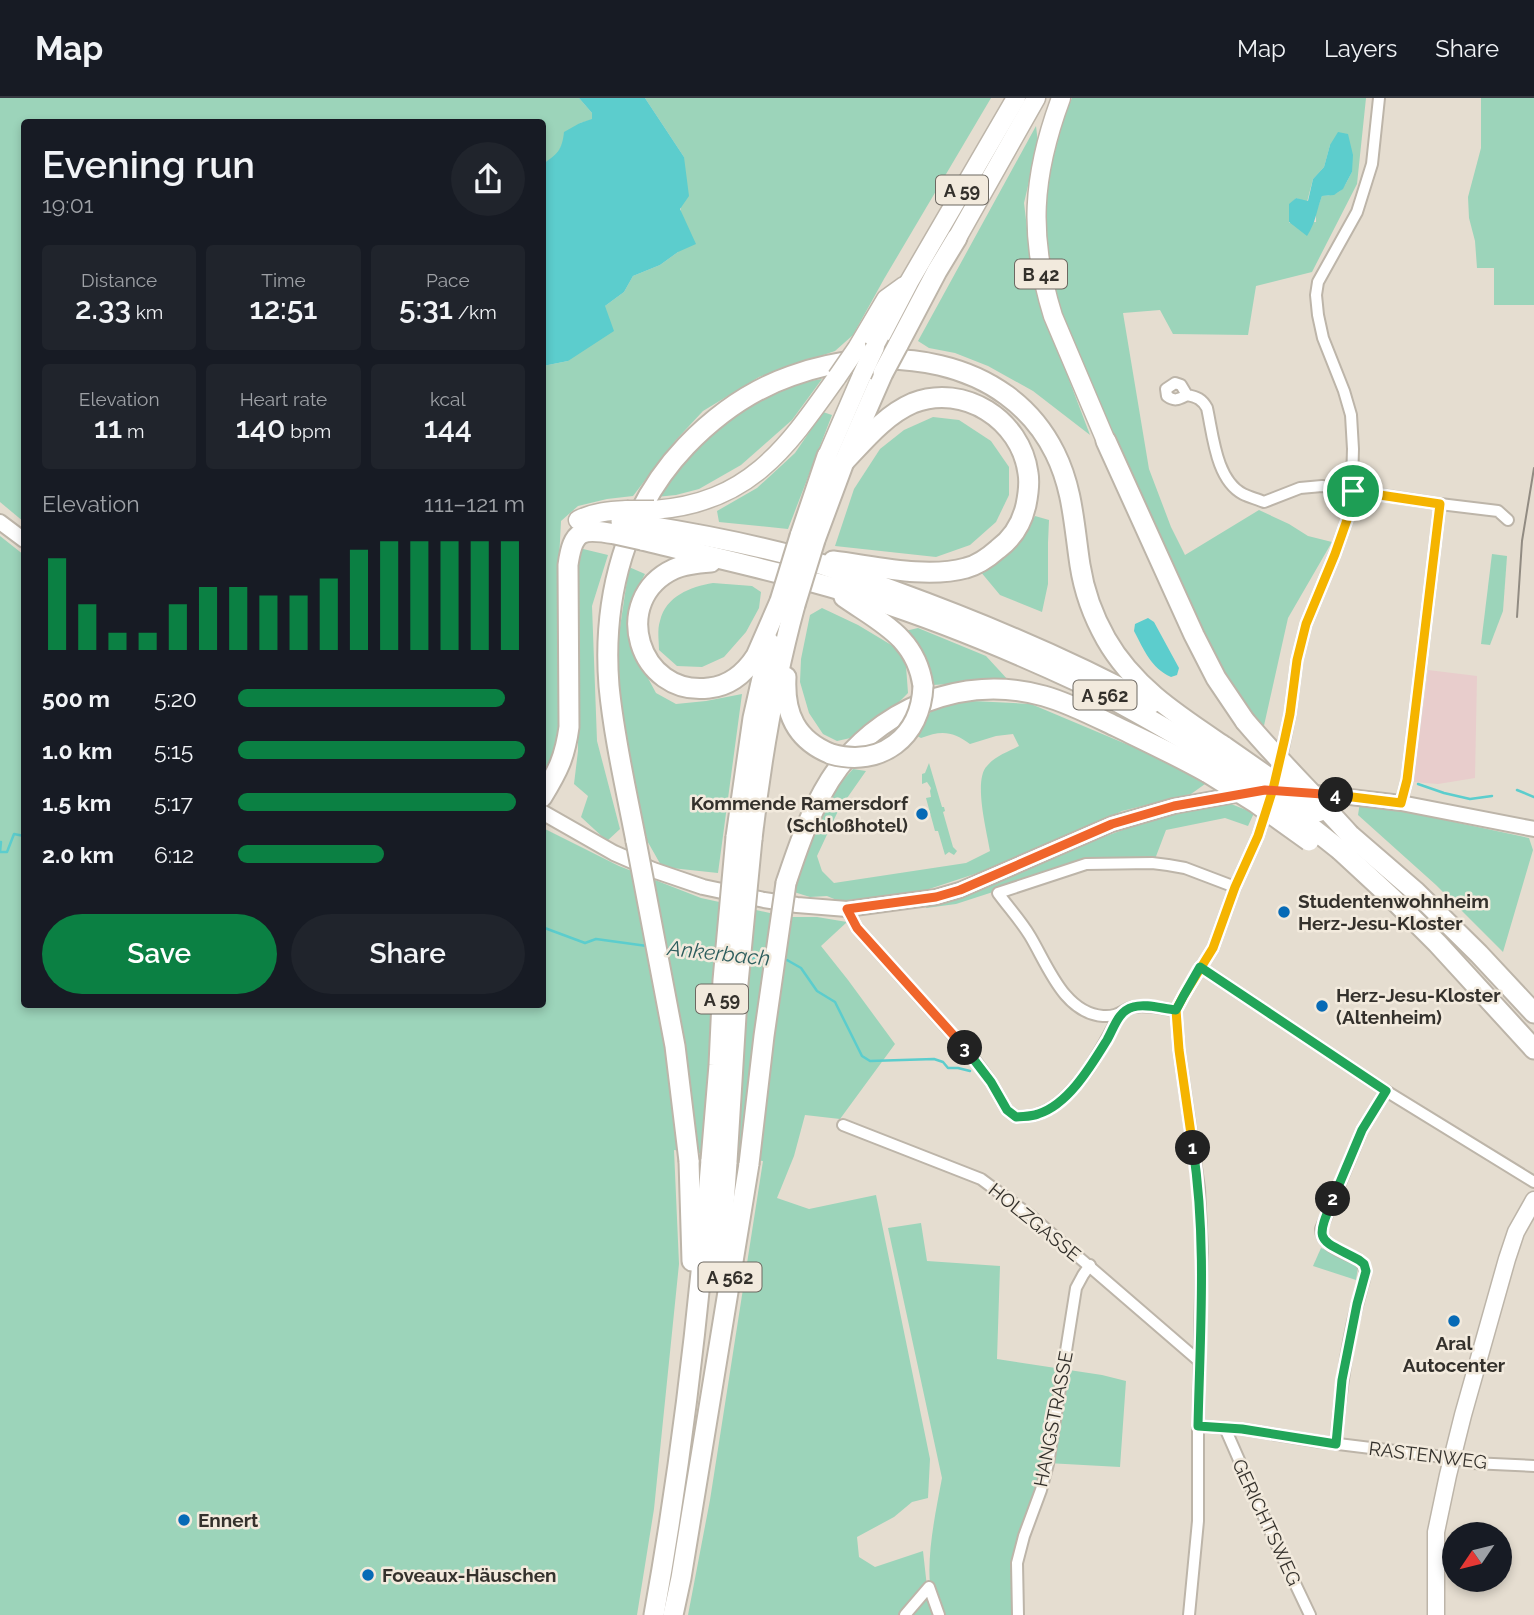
<!DOCTYPE html>
<html lang="en">
<head>
<meta charset="utf-8">
<style>
  :root { --surface:#171b24; --page:#20242c; --text:#f1f3f6; --muted:#9ea1a6; --line:#363941; --accent:#0b8043 }
  body { margin:0; font-family:Raleway,sans-serif; background:var(--page); color:var(--text); height:100vh; display:flex; flex-direction:column; font-size:26px; white-space:nowrap }
  * { box-sizing:border-box; margin:0 }
  p { font-size:23px; color:var(--muted) }
  .icon { flex:none; width:38px; height:38px; fill:none; stroke:currentColor; stroke-width:2; stroke-linecap:round; stroke-linejoin:round }
  .map { position:relative; flex:1; overflow:hidden }
  .side { position:absolute; left:21px; top:21px; width:525px; height:889px; display:flex; flex-direction:column; background:var(--surface); border-radius:7px; box-shadow:0 4px 10px #0003 }
  .side>* { flex:none }
  .needle { width:46px; rotate:235deg }
  .fabs { position:absolute; left:1442px; top:1424px; display:grid; gap:14px }
  .fabs a { display:grid; place-items:center; width:70px; height:70px; border-radius:50%; background:var(--surface); box-shadow:0 4px 10px #0003; font-size:35px }
  .pin { position:absolute; display:grid; place-items:center; width:60px; height:60px; color:#fff; margin:-30px; border:4px solid #fff; border-radius:50%; box-shadow:0 2px 7px #0007 }
  .km { position:absolute; width:35px; height:35px; margin:-18px; border-radius:50%; background:#222; color:#fff; font-size:19px; line-height:35px; text-align:center }
  .round { display:grid; place-items:center; flex:none; width:74px; height:74px; border-radius:37px; background:var(--page) }
  .headline { display:flex; align-items:center; justify-content:space-between; height:119px; padding:0 21px }
  h1 { font-size:38px; font-weight:600; line-height:52px }
  .figures { display:grid; grid-template-columns:repeat(3,1fr); gap:10px; height:119px; padding:7px 21px }
  .figures div { display:grid; align-content:center; border-radius:7px; background:var(--page); text-align:center }
  .figures b { font-size:30px; font-weight:600 }
  .figures small { font-size:19px; font-weight:400 }
  .figures p { font-size:19px }
  .chart { height:196px; padding:14px 21px }
  .chart p { display:flex; justify-content:space-between }
  .chart svg { width:100%; height:126px; margin-top:7px; stroke:var(--accent); stroke-width:6 }
  .primary-button { display:flex; gap:14px; margin-top:auto; padding:14px 21px }
  .primary-button a { flex:1; height:80px; border-radius:42px; background:var(--accent); color:#fff; font-size:28px; font-weight:600; line-height:80px; text-align:center }
  .primary-button a+a { background:var(--page); color:var(--text) }
  ul { padding:0 21px; list-style:none; font-size:23px }
  li { display:grid; grid-template-columns:112px 84px 1fr; align-items:center; height:52px }
  li i { height:18px; border-radius:9px; background:var(--accent) }
  header { display:flex; align-items:center; gap:42px; box-sizing:border-box; height:98px; padding:0 35px; background:var(--surface); border-bottom:2px solid var(--line) }
  header strong { font-size:33px }
  nav { display:flex; gap:38px; margin-inline-start:auto; font-size:24px }
  .map>svg:first-child { display:block }
  .education { fill:#e8cdcc }
  .green { fill:#9cd4ba; fill-rule:evenodd }
  .water { fill:#5ccdcd }
  .lines { fill:none; stroke-linecap:round; stroke-linejoin:round }
  .stream { stroke:#5ccdcd; stroke-width:2.5 }
  .minor-casing { stroke:#bdb5a9; stroke-width:14 }
  .tertiary-casing { stroke:#bdb5a9; stroke-width:18 }
  .secondary-casing { stroke:#bdb5a9; stroke-width:19 }
  .trunk-casing { stroke:#bdb5a9; stroke-width:21 }
  .motorway-casing { stroke:#bdb5a9; stroke-width:23 }
  .minor { stroke:#fff; stroke-width:10 }
  .tertiary { stroke:#fff; stroke-width:14 }
  .secondary { stroke:#fff; stroke-width:16 }
  .trunk { stroke:#fff; stroke-width:18 }
  .motorway { stroke:#fff; stroke-width:19 }
  .tram { stroke:#918b82; stroke-width:2 }
  .trunk-bridge-casing { stroke:#bdb5a9; stroke-width:21; stroke-linecap:butt }
  .motorway-bridge-casing { stroke:#bdb5a9; stroke-width:23; stroke-linecap:butt }
  .trunk-bridge { stroke:#fff; stroke-width:18 }
  .motorway-bridge { stroke:#fff; stroke-width:19 }
  .split-1-casing { stroke:#fff; stroke-width:14 }
  .split-2-casing { stroke:#fff; stroke-width:14 }
  .split-3-casing { stroke:#fff; stroke-width:14 }
  .split-4-casing { stroke:#fff; stroke-width:14 }
  .split-5-casing { stroke:#fff; stroke-width:14 }
  .split-1 { stroke:#f5b400; stroke-width:9 }
  .split-2 { stroke:#22a559; stroke-width:9 }
  .split-3 { stroke:#22a559; stroke-width:9 }
  .split-4 { stroke:#f0652b; stroke-width:9 }
  .split-5 { stroke:#f5b400; stroke-width:9 }
  .poi-dot { fill:#066ab6; stroke:#f2eadd; stroke-width:2.5 }
  .labels { text-anchor:middle; dominant-baseline:central; stroke-width:5; stroke-linejoin:round; paint-order:stroke }
  .shield { fill:#f2eadd; stroke:#6d6861; stroke-width:2 }
  .shield-label { font-size:18px; font-weight:bold; fill:#34312c }
  .poi-label { font-size:19px; font-weight:bold; fill:#34312c; stroke:#f2eadd; text-anchor:start }
  .street-label { font-size:19px; fill:#34312c; stroke:#f2eadd }
  .water-label { font-size:21px; font-style:italic; fill:#2c5d5d; stroke:#f2eadd }
</style>
</head>
<body>
<header>
<strong>Map</strong>
<nav><a>Map</a><a>Layers</a><a>Share</a></nav>
</header>
<div class="map">
<svg width="1534" height="1517" viewBox="0 0 1534 1517">
  <rect width="100%" height="100%" fill="#e5ddd0"/>
  <!-- education -->
  <path class="education" d="M1428 572 1477 578 1475 680 1438 686 1413 684Z"/>
  <!-- green -->
  <g class="green">
    <path d="M0 0H579L592 15V22L580 25 563 45 557 57 543 66 542 24H24V424L0 404Z"/>
    <path d="M645 0H991L884 181 853 237 835 253 759 279 703 313 676 342 633 398 607 401 578 408 561 423 559 463 562 614 555 659 543 677V268L568 263 605 208 624 194 633 178 660 167 678 154 684 59Z"/>
    <path d="M1072 0H1366L1357 86 1312 174 1256 188 1248 237 1173 236 1160 212 1123 215 1149 371 1171 429 1185 457 1259 412 1289 426 1308 438 1332 444 1288 520 1263 632 1242 609 1210 557 1164 447 1063 223 1047 174 1043 115 1051 68 1065 16ZM1330 47 1352 74C1343 91 1342 97 1322 98L1316 114V124L1289 125V107L1296 100 1307 104 1313 81 1324 69Z"/>
    <path d="M1481 0H1534V207H1494V170H1477L1475 143 1469 120 1468 99 1481 50Z"/>
    <path d="M1036 28 1038 45 1024 105 1033 180 1051 234 1090 337 1033 293 988 268 955 255 929 250 918 243Z"/>
    <path d="M822 281 792 322 741 367 699 391 676 397 656 399 692 351 742 306 780 288Z"/>
    <path d="M823 314 832 317 788 431 719 424 717 413 757 390 795 355Z"/>
    <path d="M933 319 959 322 991 343 1009 369V397L996 424 970 447 936 459 835 448 854 391 880 351 904 332Z"/>
    <path d="M1035 418 1049 422 1048 445V486L1042 514 1000 497 980 473C1010 458 1020 447 1035 418Z"/>
    <path d="M0 438 24 457V906H542L543 730 619 768 701 800 788 819H817L847 824 821 848 848 882 895 946 840 1021 805 1017 794 1058 777 1100 809 1111 876 1097 930 1361 928 1400 912 1404 894 1419 857 1439 859 1459 875 1469 923 1453 927 1489 938 1517H688L710 1402 763 1063 674 1052 679 1166 654 1411 637 1517H0Z"/>
    <path d="M579 450 608 457 592 508 597 643 620 731 607 743 581 719 588 698 574 686 578 653Z"/>
    <path d="M1492 456 1507 458 1503 513 1490 547 1481 546Z"/>
    <path d="M629 469 645 476 638 489 633 513 642 569 656 595 676 606 706 603 742 596 718 775 662 769 645 739 625 642 619 582V536Z"/>
    <path d="M713 485 752 488 761 494 759 510 746 534 724 559 702 569 677 568 659 552C659 543 657 531 660 523 666 498 690 489 713 485Z"/>
    <path d="M822 510 858 527 898 551 906 568 908 595 898 605 886 613 855 639 837 643 823 636 809 615 800 584 801 561 810 517Z"/>
    <path d="M918 530 986 558 1009 583 932 587 905 533Z"/>
    <path d="M953 602 1031 606 1157 659 1205 686 1191 696 1122 713 1026 759 917 795 839 803 827 798 810 799 794 794 799 763 828 699 853 671 866 673 838 713 817 758 822 773 834 785 966 765 990 753C987 734 973 682 987 668 995 658 1008 654 1019 648L1013 636 996 638 970 646C953 633 941 632 921 640L917 638 934 608Z"/>
    <path d="M929 665 942 709H944L945 713 943 714 953 749 957 753 954 757 949 754 945 757 938 733H935L926 700 931 699 930 693 931 690 927 684 922 686V676L925 675Z"/>
    <path d="M1226 704 1254 715 1248 728 1225 720 1166 732 1155 761H1085L996 793 956 806 926 810 927 807 1065 753 1161 718Z"/>
    <path d="M1360 704 1529 740 1533 752 1503 854 1436 787 1358 717Z"/>
    <path d="M921 1125 927 1163 1000 1168 997 1261 1102 1277 1126 1283 1120 1369 1047 1365 1013 1462 1015 1517H942C938 1507 931 1496 930 1486 927 1454 936 1412 942 1380L888 1130Z"/>
    <path d="M1321 1150 1356 1166 1358 1169 1356 1182 1313 1168Z"/>
  </g>
  <!-- water -->
  <g class="water">
    <path d="M579 0H645L684 59 689 98 680 111 696 146 678 154 660 167 633 178 624 194 605 208 614 233 568 263 543 268V66C557 56 562 53 564 34L580 25 592 21V15Z"/>
    <path d="M1338 34 1348 36 1353 57 1352 74 1343 91 1334 97 1322 98C1316 114 1316 124 1307 138L1289 124V106L1296 100 1308 103 1313 81 1324 69 1330 47Z"/>
    <path d="M1148 520 1154 524 1179 570 1177 577 1171 579C1151 570 1144 552 1134 533L1135 526Z"/>
  </g>
  <g class="lines">
    <!-- stream -->
    <g class="stream">
      <path d="M1418 686 1444 695 1470 701 1492 698"/>
      <path d="M1517 692 1534 699"/>
      <path d="M0 744H1L0 754H7L14 736 24 738"/>
      <path d="M542 829 585 845 596 841 647 848"/>
      <path d="M664 850 717 857"/>
      <path d="M748 859 766 860"/>
      <path d="M783 862H787L801 870 817 893 835 904 862 958 870 963 934 961 943 964 948 970H958L970 973"/>
    </g>
    <defs>
      <g id="minor">
        <path d="M1187 297C1179 301 1175 304 1167 298L1166 291 1175 285 1181 287 1187 297C1197 299 1202 301 1207 310 1213 337 1216 382 1243 396 1249 399 1257 401 1264 404L1300 390 1322 388 1440 406 1498 413 1508 422"/>
        <path d="M1280 664 1290 616 1297 562 1306 526 1335 456 1354 402 1352 385 1353 351 1351 317 1344 293 1323 240 1318 217 1316 197 1318 184 1357 114 1372 66 1379 0"/>
        <path d="M1401 705 1407 682 1440 406"/>
        <path d="M847 811 857 830 971 957 991 984 1007 1012 1016 1019C1023 1018 1031 1019 1038 1016 1074 1005 1103 949 1120 916"/>
        <path d="M1200 869 1386 993 1534 1084"/>
        <path d="M1176 912C1163 911 1147 906 1133 909 1122 912 1119 919 1103 918 1064 915 1048 868 1030 838 1021 823 1009 810 998 795L1086 766 1152 765 1168 767 1185 770 1235 789"/>
        <path d="M843 1027 981 1081 1031 1118 1199 1263"/>
        <path d="M1198 1328 1242 1331 1322 1344 1452 1360 1472 1365 1534 1368"/>
        <path d="M1225 1330 1271 1435 1310 1517"/>
        <path d="M1336 1346C1340 1294 1347 1242 1361 1192 1364 1181 1369 1170 1359 1162 1346 1155 1321 1149 1321 1131L1362 1032 1386 993"/>
        <path d="M905 1517 929 1489 939 1517"/>
        <path d="M1018 1517 1017 1465 1024 1438 1041 1392 1048 1366 1076 1190 1083 1177 1090 1167"/>
        <path d="M1189 1517 1198 1423V1328L1202 1155 1199 1090 1179 952 1176 912 1184 897 1213 850 1235 789 1258 738 1267 710"/>
      </g>
      <g id="tertiary">
        <path d="M0 424 24 442"/>
        <path d="M1308 694 1401 705 1534 731"/>
        <path d="M542 714 614 755 653 772 703 789 764 802 797 807 847 811 936 799 960 792 1112 726 1174 708 1246 695"/>
      </g>
      <path id="secondary" d="M1436 1517V1434L1448 1377 1463 1317 1507 1161 1516 1134 1534 1102"/>
      <g id="trunk">
        <path d="M1061 0C1032 78 1028 138 1053 218L1106 343"/>
        <path d="M957 140 1036 0"/>
        <path d="M875 249 909 184 1016 0"/>
        <path d="M857 250 886 201 904 188"/>
        <path d="M827 358 862 277"/>
        <path d="M654 412C749 405 786 351 837 279"/>
        <path d="M578 422C594 414 609 413 627 412"/>
      </g>
      <g id="motorway">
        <path d="M898 247 937 173 957 140"/>
        <path d="M1106 343 1194 537 1216 580 1245 623"/>
        <path d="M648 428C699 436 749 446 798 459 831 468 862 482 894 493 982 525 1068 561 1151 606"/>
        <path d="M800 438 827 358"/>
        <path d="M642 442C720 461 798 478 874 502 943 524 1012 553 1077 583 1125 606 1172 634 1217 661"/>
        <path d="M815 442 844 364 883 275"/>
        <path d="M833 463C874 468 926 481 966 470 978 467 989 459 998 451 1013 440 1022 425 1026 407 1028 397 1030 386 1028 375 1021 322 964 285 913 305 885 317 864 343 844 364"/>
        <path d="M711 464C698 465 685 466 674 471 609 501 638 599 709 590 729 588 745 575 756 558L780 503"/>
        <path d="M844 499C881 525 916 539 923 588"/>
        <path d="M786 579C784 616 796 642 831 656"/>
        <path d="M542 699C558 673 565 659 569 629L568 467C573 431 582 430 615 436"/>
        <path d="M1350 737 1416 794 1479 856 1534 915"/>
        <path d="M736 739 753 620 770 545"/>
        <path d="M752 741C761 662 774 584 795 507"/>
        <path d="M636 743C626 691 614 640 609 588 602 500 625 412 686 348 715 318 751 292 791 278 884 244 1007 258 1055 355 1073 391 1074 428 1080 467 1084 493 1093 518 1106 541 1134 590 1179 618 1225 649"/>
        <path d="M1340 752 1393 801 1437 845 1534 951"/>
        <path d="M786 785C798 749 810 714 830 682 876 611 962 575 1044 598 1069 605 1094 618 1117 629 1148 644 1178 658 1208 675"/>
        <path d="M689 1063 692 1163"/>
        <path d="M719 1179 727 1064"/>
        <path d="M654 1517C681 1367 699 1215 711 1062"/>
        <path d="M673 1517 681 1480 749 1066"/>
      </g>
    </defs>
    <!-- minor casing -->
    <use href="#minor" class="minor-casing"/>
    <!-- tertiary casing -->
    <use href="#tertiary" class="tertiary-casing"/>
    <!-- secondary casing -->
    <use href="#secondary" class="secondary-casing"/>
    <!-- trunk casing -->
    <use href="#trunk" class="trunk-casing"/>
    <!-- motorway casing -->
    <use href="#motorway" class="motorway-casing"/>
    <!-- minor -->
    <use href="#minor" class="minor"/>
    <!-- tertiary -->
    <use href="#tertiary" class="tertiary"/>
    <!-- secondary -->
    <use href="#secondary" class="secondary"/>
    <!-- trunk -->
    <use href="#trunk" class="trunk"/>
    <!-- motorway -->
    <use href="#motorway" class="motorway"/>
    <!-- tram -->
    <path class="tram" d="M1517 519 1522 443 1534 370"/>
    <defs>
      <g id="trunk-bridge">
        <path d="M862 277 875 249"/>
        <path d="M837 279 857 250"/>
        <path d="M627 412H654"/>
      </g>
      <g id="motorway-bridge">
        <path d="M883 275 898 247"/>
        <path d="M621 424 648 428"/>
        <path d="M615 436 642 442"/>
        <path d="M780 503 800 438"/>
        <path d="M795 507 815 442"/>
        <path d="M1245 623C1279 663 1316 699 1350 737"/>
        <path d="M1225 649 1318 714"/>
        <path d="M831 656C881 670 921 639 923 588"/>
        <path d="M1217 661 1268 695 1340 752"/>
        <path d="M1208 675 1256 705 1309 743"/>
        <path d="M636 743 675 948 689 1063"/>
        <path d="M711 1062 719 967 723 882 736 739"/>
        <path d="M727 1064 738 885 752 741"/>
        <path d="M749 1066 764 938 786 785"/>
      </g>
    </defs>
    <!-- trunk-bridge casing -->
    <use href="#trunk-bridge" class="trunk-bridge-casing"/>
    <!-- motorway-bridge casing -->
    <use href="#motorway-bridge" class="motorway-bridge-casing"/>
    <!-- trunk-bridge -->
    <use href="#trunk-bridge" class="trunk-bridge"/>
    <!-- motorway-bridge -->
    <use href="#motorway-bridge" class="motorway-bridge"/>
  </g>
  <g class="lines">
    <defs>
      <path id="split-1" d="M1193 1050 1179 952 1176 912 1184 897 1213 850 1235 789 1258 738 1273 691 1284 644 1290 616 1297 562 1306 526 1335 456 1354 402 1353 393"/>
      <path id="split-2" d="M1193 1050C1207 1143 1200 1235 1198 1328L1242 1331 1336 1346 1342 1282 1357 1206 1366 1173 1364 1166 1359 1162C1318 1140 1314 1146 1333 1101"/>
      <path id="split-3" d="M965 950 991 984 1007 1012 1016 1019C1023 1018 1031 1019 1038 1016 1068 1007 1091 968 1107 942 1114 930 1118 913 1133 909 1146 905 1163 911 1176 912L1184 897 1200 869 1386 993 1362 1032 1333 1101"/>
      <path id="split-4" d="M965 950 857 830 847 811 936 799 960 792 1112 726 1174 708 1265 692 1336 697"/>
      <path id="split-5" d="M1336 697 1401 705 1407 682 1440 406 1353 393"/>
    </defs>
    <!-- split-1 casing -->
    <use href="#split-1" class="split-1-casing"/>
    <!-- split-2 casing -->
    <use href="#split-2" class="split-2-casing"/>
    <!-- split-3 casing -->
    <use href="#split-3" class="split-3-casing"/>
    <!-- split-4 casing -->
    <use href="#split-4" class="split-4-casing"/>
    <!-- split-5 casing -->
    <use href="#split-5" class="split-5-casing"/>
    <!-- split-1 -->
    <use href="#split-1" class="split-1"/>
    <!-- split-2 -->
    <use href="#split-2" class="split-2"/>
    <!-- split-3 -->
    <use href="#split-3" class="split-3"/>
    <!-- split-4 -->
    <use href="#split-4" class="split-4"/>
    <!-- split-5 -->
    <use href="#split-5" class="split-5"/>
  </g>
  <!-- markers -->
  <g class="poi-dot">
    <circle cx="922" cy="716" r="7"/>
    <circle cx="1284" cy="814" r="7"/>
    <circle cx="1322" cy="908" r="7"/>
    <circle cx="1454" cy="1223" r="7"/>
    <circle cx="184" cy="1422" r="7"/>
    <circle cx="368" cy="1477" r="7"/>
  </g>
  <g class="labels">
    <!-- shield labels -->
    <g class="shield">
      <rect x="936" y="77.5" width="52" height="29" rx="5"/>
      <rect x="1015" y="161.5" width="52" height="29" rx="5"/>
      <rect x="1073.5" y="582.5" width="63" height="29" rx="5"/>
      <rect x="696" y="886.5" width="52" height="29" rx="5"/>
      <rect x="698.5" y="1164.5" width="63" height="29" rx="5"/>
    </g>
    <g class="shield-label">
      <text x="962" y="92">A 59</text>
      <text x="1041" y="176">B 42</text>
      <text x="1105" y="597">A 562</text>
      <text x="722" y="901">A 59</text>
      <text x="730" y="1179">A 562</text>
    </g>
    <!-- poi labels -->
    <g class="poi-label">
      <text x="908" y="705" text-anchor="end">Kommende Ramersdorf<tspan x="908" dy="22">(Schloßhotel)</tspan></text>
      <text x="1298" y="803">Studentenwohnheim<tspan x="1298" dy="22">Herz-Jesu-Kloster</tspan></text>
      <text x="1336" y="897">Herz-Jesu-Kloster<tspan x="1336" dy="22">(Altenheim)</tspan></text>
      <text x="1454" y="1245" text-anchor="middle">Aral<tspan x="1454" dy="22">Autocenter</tspan></text>
      <text x="198" y="1422">Ennert</text>
      <text x="382" y="1477">Foveaux-Häuschen</text>
    </g>
    <!-- street labels -->
    <g class="street-label">
      <text transform="translate(1035 1124) rotate(39)">HOLZGASSE</text>
      <text transform="translate(1053 1321) rotate(-79)">HANGSTRASSE</text>
      <text transform="translate(1428 1357) rotate(7)">RASTENWEG</text>
      <text transform="translate(1267 1424) rotate(65)">GERICHTSWEG</text>
    </g>
    <!-- water labels -->
    <g class="water-label">
      <text transform="translate(719 855) rotate(6)">Ankerbach</text>
    </g>
  </g>
</svg>
<div class="fabs">
<a><svg class="needle" viewBox="-14 -14 28 28"><path d="M0-13l5 13h-10z" fill="#e53935"/><path d="M0 13l5-13h-10z" fill="#9ea1a6"/></svg></a>
</div>
<div class="pin" style="left:1353px;top:393px;background:#1e9e55"><svg class="icon" aria-label="arrive" viewBox="0 0 24 24"><path d="M6 21V4h12l-3 4 3 4H6"/></svg></div>
<b class="km" style="left:1193px;top:1050px">1</b>
<b class="km" style="left:1333px;top:1101px">2</b>
<b class="km" style="left:965px;top:950px">3</b>
<b class="km" style="left:1336px;top:697px">4</b>
<section class="side">
<div class="headline"><div><h1>Evening run</h1><p>19:01</p></div><a class="round"><svg class="icon" aria-label="share" viewBox="0 0 24 24"><path d="M12 15V3M7 8l5-5 5 5M5 13v7h14v-7"/></svg></a></div>
<div class="figures">
<div><p>Distance</p><b>2.33<small> km</small></b></div>
<div><p>Time</p><b>12:51</b></div>
<div><p>Pace</p><b>5:31<small> /km</small></b></div>
</div>
<div class="figures">
<div><p>Elevation</p><b>11<small> m</small></b></div>
<div><p>Heart rate</p><b>140<small> bpm</small></b></div>
<div><p>kcal</p><b>144</b></div>
</div>
<div class="chart"><p><span>Elevation</span>111–121 m</p>
<svg viewBox="0 0 160 44" preserveAspectRatio="none"><path d="M5 44V12M15 44V28M25 44V38M35 44V38M45 44V28M55 44V22M65 44V22M75 44V25M85 44V25M95 44V19M105 44V9M115 44V6M125 44V6M135 44V6M145 44V6M155 44V6"/></svg>
</div>
<ul>
<li><b>500 m</b>5:20<i style="width:93%"></i></li>
<li><b>1.0 km</b>5:15<i style="width:100%"></i></li>
<li><b>1.5 km</b>5:17<i style="width:97%"></i></li>
<li><b>2.0 km</b>6:12<i style="width:51%"></i></li>
</ul>
<div class="primary-button"><a>Save</a><a>Share</a></div>
</section>
</div>
</body>
</html>
